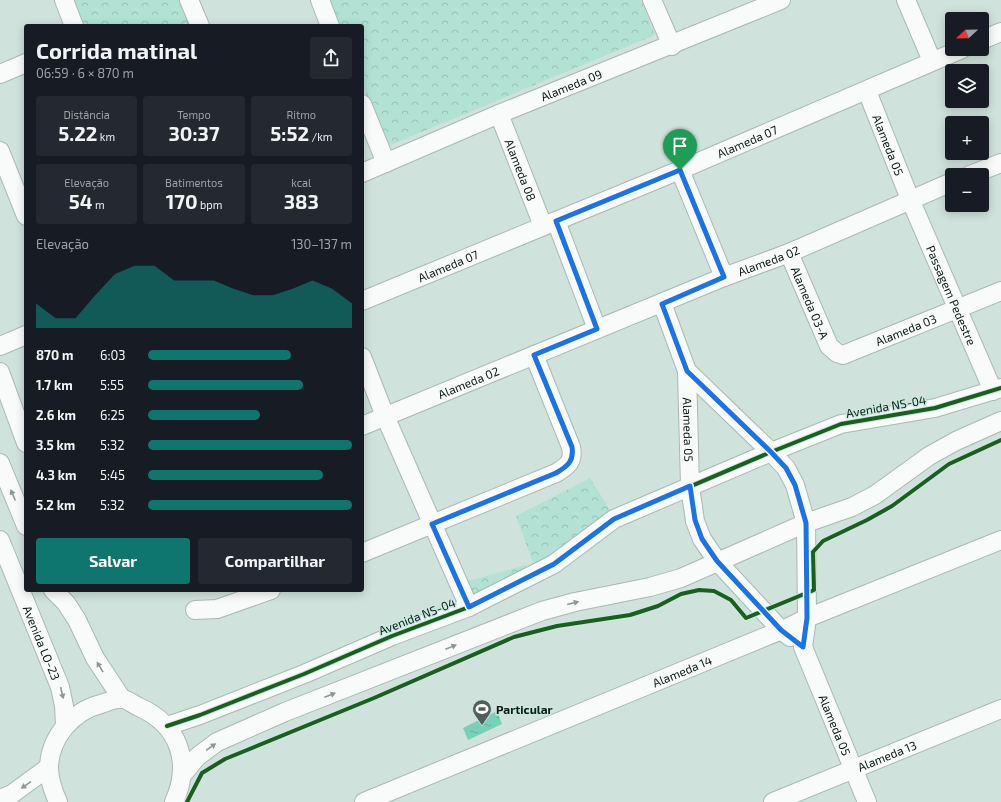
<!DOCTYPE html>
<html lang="pt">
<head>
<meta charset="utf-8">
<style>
  :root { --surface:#171b24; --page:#242831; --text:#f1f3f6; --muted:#9ea1a6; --accent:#0f766e }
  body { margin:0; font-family:"Exo 2",sans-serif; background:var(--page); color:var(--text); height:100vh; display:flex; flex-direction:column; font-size:15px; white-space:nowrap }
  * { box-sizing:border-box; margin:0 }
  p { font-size:13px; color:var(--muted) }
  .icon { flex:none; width:22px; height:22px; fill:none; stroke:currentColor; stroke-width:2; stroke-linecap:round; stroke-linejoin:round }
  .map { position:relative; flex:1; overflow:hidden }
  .drawer { position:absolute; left:24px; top:24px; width:340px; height:568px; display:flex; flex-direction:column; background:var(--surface); border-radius:4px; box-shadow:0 2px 10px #0003 }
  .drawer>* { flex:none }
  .needle { width:26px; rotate:248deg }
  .controls { position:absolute; left:945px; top:12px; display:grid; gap:8px }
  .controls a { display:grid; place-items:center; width:44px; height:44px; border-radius:4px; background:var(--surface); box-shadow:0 2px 10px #0003; font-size:20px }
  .pin { position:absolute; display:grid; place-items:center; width:34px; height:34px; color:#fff; margin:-41px -17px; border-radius:50% 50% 50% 0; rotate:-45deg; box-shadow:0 0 4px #0007 }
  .pin .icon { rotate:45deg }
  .round { display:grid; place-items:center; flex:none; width:42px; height:42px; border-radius:4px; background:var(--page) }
  .head { display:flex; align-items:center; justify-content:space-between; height:68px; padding:0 12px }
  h1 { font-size:22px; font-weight:700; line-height:30px }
  .metrics { display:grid; grid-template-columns:repeat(3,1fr); gap:6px; height:68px; padding:4px 12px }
  .metrics div { display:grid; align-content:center; border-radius:4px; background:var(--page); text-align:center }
  .metrics b { font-size:20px; font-weight:700 }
  .metrics small { font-size:11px; font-weight:400 }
  .metrics p { font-size:11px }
  .chart { height:112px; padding:8px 12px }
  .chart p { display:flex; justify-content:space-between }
  .chart svg { width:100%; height:72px; margin-top:4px; fill:var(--accent); opacity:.7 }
  .cta { display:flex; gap:8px; margin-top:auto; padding:8px 12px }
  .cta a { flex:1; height:46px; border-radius:4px; background:var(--accent); color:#fff; font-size:16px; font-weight:700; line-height:46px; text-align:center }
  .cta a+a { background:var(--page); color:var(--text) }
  ul { padding:0 12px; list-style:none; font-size:13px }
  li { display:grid; grid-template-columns:64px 48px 1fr; align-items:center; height:30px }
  li i { height:10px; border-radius:5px; background:var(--accent) }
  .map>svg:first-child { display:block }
  .park { fill:url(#park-crowns) }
  .water { fill:url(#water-ripples) }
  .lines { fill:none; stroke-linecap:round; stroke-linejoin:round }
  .minor-casing { stroke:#aab8b3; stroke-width:20 }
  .minor { stroke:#f8fbfa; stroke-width:18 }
  .cycleway-casing { stroke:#c8eade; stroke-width:6 }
  .cycleway { stroke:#1b5e20; stroke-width:4 }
  .oneway { fill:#8e9693 }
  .route-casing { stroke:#fff; stroke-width:8 }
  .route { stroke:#1a73e8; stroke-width:5 }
  .labels { text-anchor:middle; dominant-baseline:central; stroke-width:3; stroke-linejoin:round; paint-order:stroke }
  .street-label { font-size:12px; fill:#0d1a16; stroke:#c8eade }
  .poi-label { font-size:12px; font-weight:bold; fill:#0d1a16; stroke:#c8eade; text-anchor:start }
</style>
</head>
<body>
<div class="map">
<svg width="1001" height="802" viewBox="0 0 1001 802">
  <defs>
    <pattern id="park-crowns" width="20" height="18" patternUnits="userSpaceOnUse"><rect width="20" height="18" fill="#b2e2d3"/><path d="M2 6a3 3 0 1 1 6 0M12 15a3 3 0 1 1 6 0" fill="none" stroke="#98c1b4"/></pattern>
    <pattern id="water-ripples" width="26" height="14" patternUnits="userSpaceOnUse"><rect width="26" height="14" fill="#76d1b8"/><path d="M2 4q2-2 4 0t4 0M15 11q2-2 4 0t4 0" fill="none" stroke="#65b39d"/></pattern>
  </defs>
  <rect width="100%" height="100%" fill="#d0e2dc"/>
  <!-- park -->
  <g class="park">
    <path d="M74 0H181L191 26H85Z"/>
    <path d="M327 0H641L655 35 388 146 362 84V26H338Z"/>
    <path d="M590 478 613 515 548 563 534 566 516 516Z"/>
    <path d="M526 565 527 574 473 600 464 582Z"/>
  </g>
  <!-- water -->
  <path class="water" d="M497 711 502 724 468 740 463 728Z"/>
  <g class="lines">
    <defs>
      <g id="minor">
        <path d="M64 0 74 26"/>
        <path d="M189 0 200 26"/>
        <path d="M320 0 330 26"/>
        <path d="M652 0 672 46"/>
        <path d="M906 0 932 61"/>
        <path d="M982 40 1001 32"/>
        <path d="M0 74 26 63"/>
        <path id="s1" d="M867 91 910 199 993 391"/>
        <path d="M362 104 386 163"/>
        <path id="s2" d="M499 114 543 226"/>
        <path d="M0 151 26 216"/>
        <path d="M680 170 724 277"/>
        <path id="s3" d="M362 173 499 114 781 0"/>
        <path d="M970 175 1001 163"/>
        <path d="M556 221 597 329"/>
        <path id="s4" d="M789 253 829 346 837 353 843 355 1001 291"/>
        <path id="s5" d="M362 301 680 170 962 49"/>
        <path id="s6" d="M662 303 687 371 690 486 695 521 702 539 717 561 781 630 790 637"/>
        <path d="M0 346 26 335"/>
        <path d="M362 357 385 416 469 607"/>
        <path id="s7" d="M687 371 771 452 786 468 795 485 806 523 807 618 803 647 867 802"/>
        <path d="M0 372 26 443"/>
        <path id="s8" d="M362 426 724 277 789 253 952 182"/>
        <path d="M0 463 26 526"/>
        <path id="s9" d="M0 540 60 687 64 706 65 725"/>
        <path d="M362 553 556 473C568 466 574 461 571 447L534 355"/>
        <path d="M53 590 66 603 77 620 95 658 122 699"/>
        <path d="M195 610 217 609 271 590"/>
        <path d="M167 726 200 715 304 674 392 636 469 607 554 564 614 519 771 452 841 424 935 408 1001 388"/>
        <path d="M183 774 197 757 217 742 285 712 542 611 575 602 650 587 681 578 806 523 852 507 875 495 929 456 956 441 1001 421"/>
        <path d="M0 799 12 794 49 767"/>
        <path d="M58 802C53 791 49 779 49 767 50 737 73 711 101 704 107 702 116 698 122 699 127 699 134 705 139 707 179 725 192 762 174 802"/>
        <path id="s10" d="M364 802 789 627 807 618 1001 540"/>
        <path id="s11" d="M773 802 1001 709"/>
      </g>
    </defs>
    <!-- minor casing -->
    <use href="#minor" class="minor-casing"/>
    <!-- minor -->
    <use href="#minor" class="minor"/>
    <defs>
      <g id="cycleway">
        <path d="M167 726 200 715 304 674 392 636 469 607 554 564 614 519 771 452 841 424 935 408 1001 388"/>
        <path d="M187 802 202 773 225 759 374 698 514 637 557 626 630 615 658 606 681 594 699 590 714 591 731 600 746 618 814 590 813 552 823 541 867 520 892 506 949 464 1001 440"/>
      </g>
    </defs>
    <!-- cycleway casing -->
    <use href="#cycleway" class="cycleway-casing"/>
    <!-- cycleway -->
    <use href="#cycleway" class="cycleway"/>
  </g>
  <!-- one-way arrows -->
  <defs><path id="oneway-solid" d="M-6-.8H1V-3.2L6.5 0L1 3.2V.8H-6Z"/></defs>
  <g class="oneway">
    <use href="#oneway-solid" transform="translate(13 495) rotate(-113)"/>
    <use href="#oneway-solid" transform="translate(573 603) rotate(-14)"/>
    <use href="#oneway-solid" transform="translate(451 647) rotate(-22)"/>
    <use href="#oneway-solid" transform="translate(100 667) rotate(-121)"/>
    <use href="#oneway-solid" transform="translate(62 693) rotate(77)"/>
    <use href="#oneway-solid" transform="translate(330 695) rotate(-21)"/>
    <use href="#oneway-solid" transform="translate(211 747) rotate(-35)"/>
    <use href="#oneway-solid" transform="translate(26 785) rotate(145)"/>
  </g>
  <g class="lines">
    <defs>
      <path id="route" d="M680 170 724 277 662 304 687 371 771 452 786 468 795 485 806 523 807 618 803 647 781 630 717 561 702 539 695 520 690 486 614 519 554 564 469 607 432 524 556 473C568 466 574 461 572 447L534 355 597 329 556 221Z"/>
    </defs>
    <!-- route casing -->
    <use href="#route" class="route-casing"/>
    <!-- route -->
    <use href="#route" class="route"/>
  </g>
  <!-- icons -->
  <defs>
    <symbol id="stadium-pin" viewBox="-11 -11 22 30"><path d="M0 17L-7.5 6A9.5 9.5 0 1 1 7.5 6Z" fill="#51605b" stroke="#c8eade"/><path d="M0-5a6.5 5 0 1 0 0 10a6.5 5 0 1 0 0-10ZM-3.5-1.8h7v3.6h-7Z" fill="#fff"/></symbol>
  </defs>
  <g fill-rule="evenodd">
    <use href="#stadium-pin" x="471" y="698" width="22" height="30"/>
  </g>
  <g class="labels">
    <!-- street labels -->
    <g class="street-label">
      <text stroke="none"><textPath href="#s3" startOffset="227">Alameda 09</textPath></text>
      <text stroke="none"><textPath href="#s5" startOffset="417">Alameda 07</textPath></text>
      <text stroke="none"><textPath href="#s1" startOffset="58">Alameda 05</textPath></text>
      <text stroke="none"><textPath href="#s2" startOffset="60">Alameda 08</textPath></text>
      <text stroke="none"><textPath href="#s8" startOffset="439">Alameda 02</textPath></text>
      <text stroke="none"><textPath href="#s5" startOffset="93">Alameda 07</textPath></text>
      <text stroke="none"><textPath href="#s1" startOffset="221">Passagem Pedestre</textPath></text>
      <text stroke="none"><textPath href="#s4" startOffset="54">Alameda 03-A</textPath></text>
      <text stroke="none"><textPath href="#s4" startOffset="186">Alameda 03</textPath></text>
      <text stroke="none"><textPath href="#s8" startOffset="115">Alameda 02</textPath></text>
      <text transform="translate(886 406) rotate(-10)">Avenida NS-04</text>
      <text stroke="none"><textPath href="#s6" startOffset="131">Alameda 05</textPath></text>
      <text transform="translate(417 616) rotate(-21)">Avenida NS-04</text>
      <text stroke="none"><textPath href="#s9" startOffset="111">Avenida LO-23</textPath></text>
      <text stroke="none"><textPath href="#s10" startOffset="344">Alameda 14</textPath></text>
      <text stroke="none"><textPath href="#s7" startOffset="406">Alameda 05</textPath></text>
      <text stroke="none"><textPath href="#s11" startOffset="123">Alameda 13</textPath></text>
    </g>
    <!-- poi labels -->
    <g class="poi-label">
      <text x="496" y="709">Particular</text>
    </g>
  </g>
</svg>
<div class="controls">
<a><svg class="needle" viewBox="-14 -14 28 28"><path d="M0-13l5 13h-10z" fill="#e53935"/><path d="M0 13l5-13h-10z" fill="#9ea1a6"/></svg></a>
<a><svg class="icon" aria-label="layers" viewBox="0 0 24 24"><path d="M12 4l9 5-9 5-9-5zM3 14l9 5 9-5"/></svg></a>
<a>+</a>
<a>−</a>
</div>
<div class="pin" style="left:680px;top:170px;background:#1e9e55"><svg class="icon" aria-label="arrive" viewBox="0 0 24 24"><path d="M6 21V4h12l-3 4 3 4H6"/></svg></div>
<section class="drawer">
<div class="head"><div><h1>Corrida matinal</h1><p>06:59 · 6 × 870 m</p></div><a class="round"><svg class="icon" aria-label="share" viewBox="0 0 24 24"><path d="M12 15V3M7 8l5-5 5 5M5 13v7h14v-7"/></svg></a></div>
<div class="metrics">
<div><p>Distância</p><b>5.22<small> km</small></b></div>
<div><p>Tempo</p><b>30:37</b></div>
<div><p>Ritmo</p><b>5:52<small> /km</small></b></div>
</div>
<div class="metrics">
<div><p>Elevação</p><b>54<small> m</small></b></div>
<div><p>Batimentos</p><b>170<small> bpm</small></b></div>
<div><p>kcal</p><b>383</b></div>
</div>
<div class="chart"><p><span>Elevação</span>130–137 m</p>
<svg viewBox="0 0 160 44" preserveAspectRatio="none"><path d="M0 44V29L10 38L20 38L30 24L40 11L50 6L60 6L70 15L80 15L90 15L100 20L110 24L120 24L130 20L140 15L150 20L160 29V44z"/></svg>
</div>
<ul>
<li><b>870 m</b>6:03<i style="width:70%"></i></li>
<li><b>1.7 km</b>5:55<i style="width:76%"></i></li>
<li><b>2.6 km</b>6:25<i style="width:55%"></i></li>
<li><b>3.5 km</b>5:32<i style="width:100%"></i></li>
<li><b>4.3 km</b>5:45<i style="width:86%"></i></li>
<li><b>5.2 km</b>5:32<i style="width:100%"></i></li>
</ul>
<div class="cta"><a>Salvar</a><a>Compartilhar</a></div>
</section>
</div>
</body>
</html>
